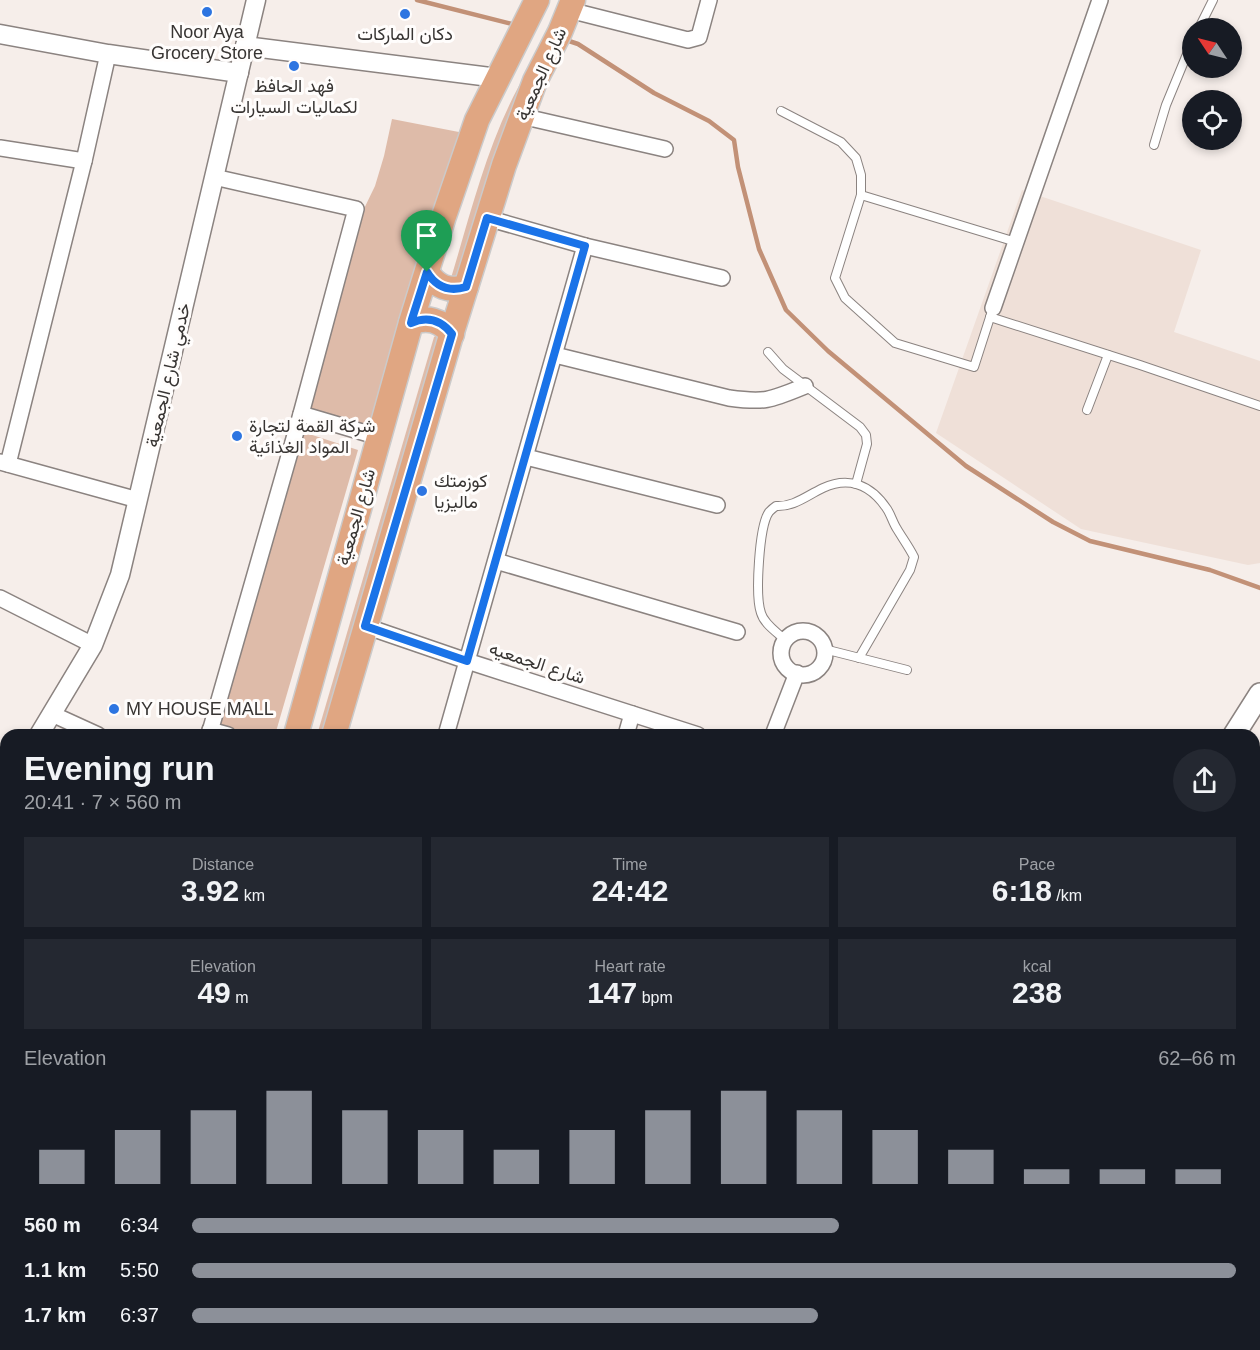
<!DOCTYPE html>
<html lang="en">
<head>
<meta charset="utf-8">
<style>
  :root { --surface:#171b24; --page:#242831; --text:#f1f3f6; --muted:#9ea1a6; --accent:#8c9099 }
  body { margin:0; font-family:Arial,Vazirmatn,sans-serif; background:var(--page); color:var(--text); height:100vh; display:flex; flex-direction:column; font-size:22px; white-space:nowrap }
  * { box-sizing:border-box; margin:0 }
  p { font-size:20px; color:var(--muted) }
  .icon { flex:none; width:33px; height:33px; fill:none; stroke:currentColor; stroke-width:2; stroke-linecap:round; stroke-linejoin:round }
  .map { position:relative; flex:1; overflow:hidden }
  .details { position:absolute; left:0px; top:729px; width:1260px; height:621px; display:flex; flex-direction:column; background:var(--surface); border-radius:18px 18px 0 0; box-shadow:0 3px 9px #0003 }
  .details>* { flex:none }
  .needle { width:39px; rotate:305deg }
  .fabs { position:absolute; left:1182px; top:18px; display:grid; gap:12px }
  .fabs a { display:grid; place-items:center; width:60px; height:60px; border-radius:50%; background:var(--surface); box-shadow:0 3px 9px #0003; font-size:30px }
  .pin { position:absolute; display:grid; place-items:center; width:51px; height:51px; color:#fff; margin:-62px -26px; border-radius:50% 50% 50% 0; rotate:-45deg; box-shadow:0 0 6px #0007 }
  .pin .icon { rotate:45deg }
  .round { display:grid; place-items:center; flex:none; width:63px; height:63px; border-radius:32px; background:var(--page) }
  .headline { display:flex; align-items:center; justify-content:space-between; height:102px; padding:0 24px }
  h1 { font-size:33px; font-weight:700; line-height:45px }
  .metrics { display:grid; grid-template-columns:repeat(3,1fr); gap:9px; height:102px; padding:6px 24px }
  .metrics div { display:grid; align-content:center; border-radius:0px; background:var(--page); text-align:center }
  .metrics b { font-size:30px; font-weight:700 }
  .metrics small { font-size:16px; font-weight:400 }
  .metrics p { font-size:16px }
  .chart { height:168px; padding:12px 24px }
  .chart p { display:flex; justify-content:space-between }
  .chart svg { width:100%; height:108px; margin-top:6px; stroke:var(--accent); stroke-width:6 }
  ul { padding:0 24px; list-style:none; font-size:20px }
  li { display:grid; grid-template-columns:96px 72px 1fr; align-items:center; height:45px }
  li i { height:15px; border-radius:8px; background:var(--accent) }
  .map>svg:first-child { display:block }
  .built { fill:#efe0d8 }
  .green { fill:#debba9 }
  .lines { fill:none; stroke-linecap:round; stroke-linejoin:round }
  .stream { stroke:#c29177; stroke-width:4.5 }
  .service-casing { stroke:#8b8380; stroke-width:10 }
  .minor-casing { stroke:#8b8380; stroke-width:18 }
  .tertiary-casing { stroke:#8b8380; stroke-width:21 }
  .secondary-casing { stroke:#8b8380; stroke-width:24 }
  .primary-casing { stroke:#cbcaca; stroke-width:27 }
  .service { stroke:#fff; stroke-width:8 }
  .minor { stroke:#fff; stroke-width:15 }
  .tertiary { stroke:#fff; stroke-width:18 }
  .secondary { stroke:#fff; stroke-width:21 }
  .primary { stroke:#e0a682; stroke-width:24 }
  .route-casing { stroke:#fff; stroke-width:12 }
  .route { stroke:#1a73e8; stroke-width:8 }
  .poi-dot { fill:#2d75e1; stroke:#fffdfc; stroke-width:2 }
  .labels { text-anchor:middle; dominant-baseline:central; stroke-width:6; stroke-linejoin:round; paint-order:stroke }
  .poi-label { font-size:18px; fill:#383533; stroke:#fffdfc }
  .street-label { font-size:18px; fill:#383533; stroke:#fffdfc }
</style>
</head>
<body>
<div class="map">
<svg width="1260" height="1350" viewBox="0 0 1260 1350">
  <rect width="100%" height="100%" fill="#f6eeea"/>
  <!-- built -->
  <path class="built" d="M1022 190 1201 250 1174 332 1260 361V563L1248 565 1081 529 936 433Z"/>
  <!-- green -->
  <g class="green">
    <path d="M530 67 462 285 451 278C473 206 490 131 530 67Z"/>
    <path d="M392 119 464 133 377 432 299 413 360 217 375 186 384 156Z"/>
    <path d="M439 333H443L328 735H317L434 337Z"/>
    <path d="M294 429 358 450 275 735H206Z"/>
  </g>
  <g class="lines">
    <!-- stream -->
    <g class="stream">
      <path d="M417 0 516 25"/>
      <path d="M563 39 578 44 654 93 709 121 734 140 738 167 759 249 786 310 828 351 966 466 1053 522 1090 541 1210 570 1260 588"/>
    </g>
    <defs>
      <g id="service">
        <path d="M1199 28 1213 0"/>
        <path d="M781 111 841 142 856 158 861 175V195L835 278 845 298 895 343 974 367 993 308"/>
        <path d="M1154 145 1166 105 1192 42"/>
        <path d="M861 195 1016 242"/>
        <path d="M990 317 1140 365 1260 406"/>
        <path d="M768 352 783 369 860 427 866 435 867 444 856 484"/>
        <path d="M1087 410 1108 355"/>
        <path d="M785 640C777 632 764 624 761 613 755 596 759 526 769 512 771 510 773 508 776 506 794 507 806 496 823 488 849 476 871 485 887 509 891 515 893 523 897 529 903 539 909 547 914 557L910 570 859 658"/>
        <path d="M824 649 907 670"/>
      </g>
      <g id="minor">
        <path d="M569 10 688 40 699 37 709 0"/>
        <path d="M521 116 665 149"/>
        <path d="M0 148 84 161"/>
        <path d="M487 218 585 246 722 278"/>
        <path d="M993 308 1100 0"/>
        <path d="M555 355 729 398C766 403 771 400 805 386"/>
        <path d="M301 414 379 437"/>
        <path d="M526 457 717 505"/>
        <path d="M0 462 138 500"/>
        <path d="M8 464 84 161 108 54"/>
        <path d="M496 561 737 632"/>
        <path d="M0 598 93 645"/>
        <path d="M365 626 467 661 698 735"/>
        <circle cx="803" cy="653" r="22"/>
        <path d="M52 714 98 735"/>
        <path d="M210 730 228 735"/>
        <path d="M209 735 301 414 356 209 214 177"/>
        <path d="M446 735 585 246"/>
        <path d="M626 735 632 714"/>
        <path d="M773 735 797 673"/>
        <path d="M1254 943 1260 947"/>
        <path d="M0 945 6 948"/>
        <path d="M1254 1009 1260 999"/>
        <path d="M0 1068 6 1072"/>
        <path d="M1254 1117 1260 1108"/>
        <path d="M0 1196 6 1200"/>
        <path d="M1254 1227 1260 1230"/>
        <path d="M1254 1258 1260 1248"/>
        <path d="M0 1291 6 1280"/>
        <path d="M0 1326 6 1329"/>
        <path d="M31 1344 41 1350"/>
        <path d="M414 1344 420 1350"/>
        <path d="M723 1344 739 1350"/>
        <path d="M1075 1344 1085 1350"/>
        <path d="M1134 1344 1144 1350"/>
        <path d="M267 1350 269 1344"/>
        <path d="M521 1350 524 1344"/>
        <path d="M636 1350 639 1344"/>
        <path d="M1196 1350 1200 1344"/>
      </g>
      <g id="tertiary">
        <path d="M0 34 108 54 239 73"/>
        <path d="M245 46 498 78"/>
        <path d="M39 735 93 645 120 575 256 0"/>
        <path d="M0 794 6 785"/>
      </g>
      <g id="secondary">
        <path d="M1234 735 1260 694"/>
        <path d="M1254 798 1260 789"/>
        <path d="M873 1350 875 1344"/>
        <path d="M915 1350 918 1344"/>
      </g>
      <g id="primary">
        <path d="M427 272C436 287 449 292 466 287"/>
        <path d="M411 323C427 316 441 320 452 334"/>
        <path d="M296 735 412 319 444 216 477 120 537 0"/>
        <path d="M334 735 452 332 504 165 535 81 560 32 573 0"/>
        <path d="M119 1350 121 1344"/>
        <path d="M156 1350 157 1344"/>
      </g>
    </defs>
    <!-- service casing -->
    <use href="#service" class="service-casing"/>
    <!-- minor casing -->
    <use href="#minor" class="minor-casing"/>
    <!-- tertiary casing -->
    <use href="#tertiary" class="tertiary-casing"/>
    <!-- secondary casing -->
    <use href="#secondary" class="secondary-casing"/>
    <!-- primary casing -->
    <use href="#primary" class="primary-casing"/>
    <!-- service -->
    <use href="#service" class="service"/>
    <!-- minor -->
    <use href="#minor" class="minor"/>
    <!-- tertiary -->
    <use href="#tertiary" class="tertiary"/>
    <!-- secondary -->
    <use href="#secondary" class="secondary"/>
    <!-- primary -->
    <use href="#primary" class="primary"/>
  </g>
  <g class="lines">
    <defs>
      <path id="route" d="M487 218 585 246 467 661 365 626 452 334C441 320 427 316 411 323L412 319 427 272C436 287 449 292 466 287Z"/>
    </defs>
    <!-- route casing -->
    <use href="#route" class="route-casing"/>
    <!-- route -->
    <use href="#route" class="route"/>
  </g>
  <!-- markers -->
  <g class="poi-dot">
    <circle cx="207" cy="12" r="6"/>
    <circle cx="405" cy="14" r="6"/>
    <circle cx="294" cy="66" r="6"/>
    <circle cx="237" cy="436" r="6"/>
    <circle cx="422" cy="491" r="6"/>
    <circle cx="114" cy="709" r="6"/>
  </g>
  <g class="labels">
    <!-- poi labels -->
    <g class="poi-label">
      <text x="207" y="32">Noor Aya<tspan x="207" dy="21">Grocery Store</tspan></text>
      <text x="405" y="34">دكان الماركات</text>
      <text x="294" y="86">فهد الحافظ<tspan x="294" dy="21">لكماليات السيارات</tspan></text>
      <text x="249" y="426" text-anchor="start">شركة القمة لتجارة<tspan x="249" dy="21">المواد الغذائية</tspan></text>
      <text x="434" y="481" text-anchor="start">كوزمتك<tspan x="434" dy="21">ماليزيا</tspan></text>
      <text x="126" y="709" text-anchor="start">MY HOUSE MALL</text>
    </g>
    <!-- street labels -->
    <g class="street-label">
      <text transform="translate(541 74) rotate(-66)">شارع الجمعية</text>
      <text transform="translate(168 375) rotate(-77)">خدمي شارع الجمعية</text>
      <text transform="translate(356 517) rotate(-74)">شارع الجمعية</text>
      <text transform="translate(537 663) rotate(18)">شارع الجمعيه</text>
    </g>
  </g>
</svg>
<div class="fabs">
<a><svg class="needle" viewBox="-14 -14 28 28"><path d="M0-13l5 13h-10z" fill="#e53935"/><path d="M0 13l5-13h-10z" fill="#9ea1a6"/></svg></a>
<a><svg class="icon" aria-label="locate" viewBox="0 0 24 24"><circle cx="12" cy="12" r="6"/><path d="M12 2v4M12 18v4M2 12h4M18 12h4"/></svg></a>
</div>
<div class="pin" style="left:427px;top:272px;background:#1e9e55"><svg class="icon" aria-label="arrive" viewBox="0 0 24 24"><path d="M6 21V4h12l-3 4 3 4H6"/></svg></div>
<section class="details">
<div class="headline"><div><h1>Evening run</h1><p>20:41 · 7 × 560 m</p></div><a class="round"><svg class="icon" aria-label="share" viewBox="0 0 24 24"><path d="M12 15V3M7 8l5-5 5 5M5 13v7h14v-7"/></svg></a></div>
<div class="metrics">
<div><p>Distance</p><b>3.92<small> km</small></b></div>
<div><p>Time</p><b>24:42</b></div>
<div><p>Pace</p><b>6:18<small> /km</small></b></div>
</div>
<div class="metrics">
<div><p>Elevation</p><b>49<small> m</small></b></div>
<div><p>Heart rate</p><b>147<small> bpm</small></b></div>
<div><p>kcal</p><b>238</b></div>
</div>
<div class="chart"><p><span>Elevation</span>62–66 m</p>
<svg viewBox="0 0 160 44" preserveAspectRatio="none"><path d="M5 44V30M15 44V22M25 44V14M35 44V6M45 44V14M55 44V22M65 44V30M75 44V22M85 44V14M95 44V6M105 44V14M115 44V22M125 44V30M135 44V38M145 44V38M155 44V38"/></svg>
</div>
<ul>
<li><b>560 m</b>6:34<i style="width:62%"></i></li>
<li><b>1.1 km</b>5:50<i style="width:100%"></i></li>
<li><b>1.7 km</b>6:37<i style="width:60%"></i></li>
</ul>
</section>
</div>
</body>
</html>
